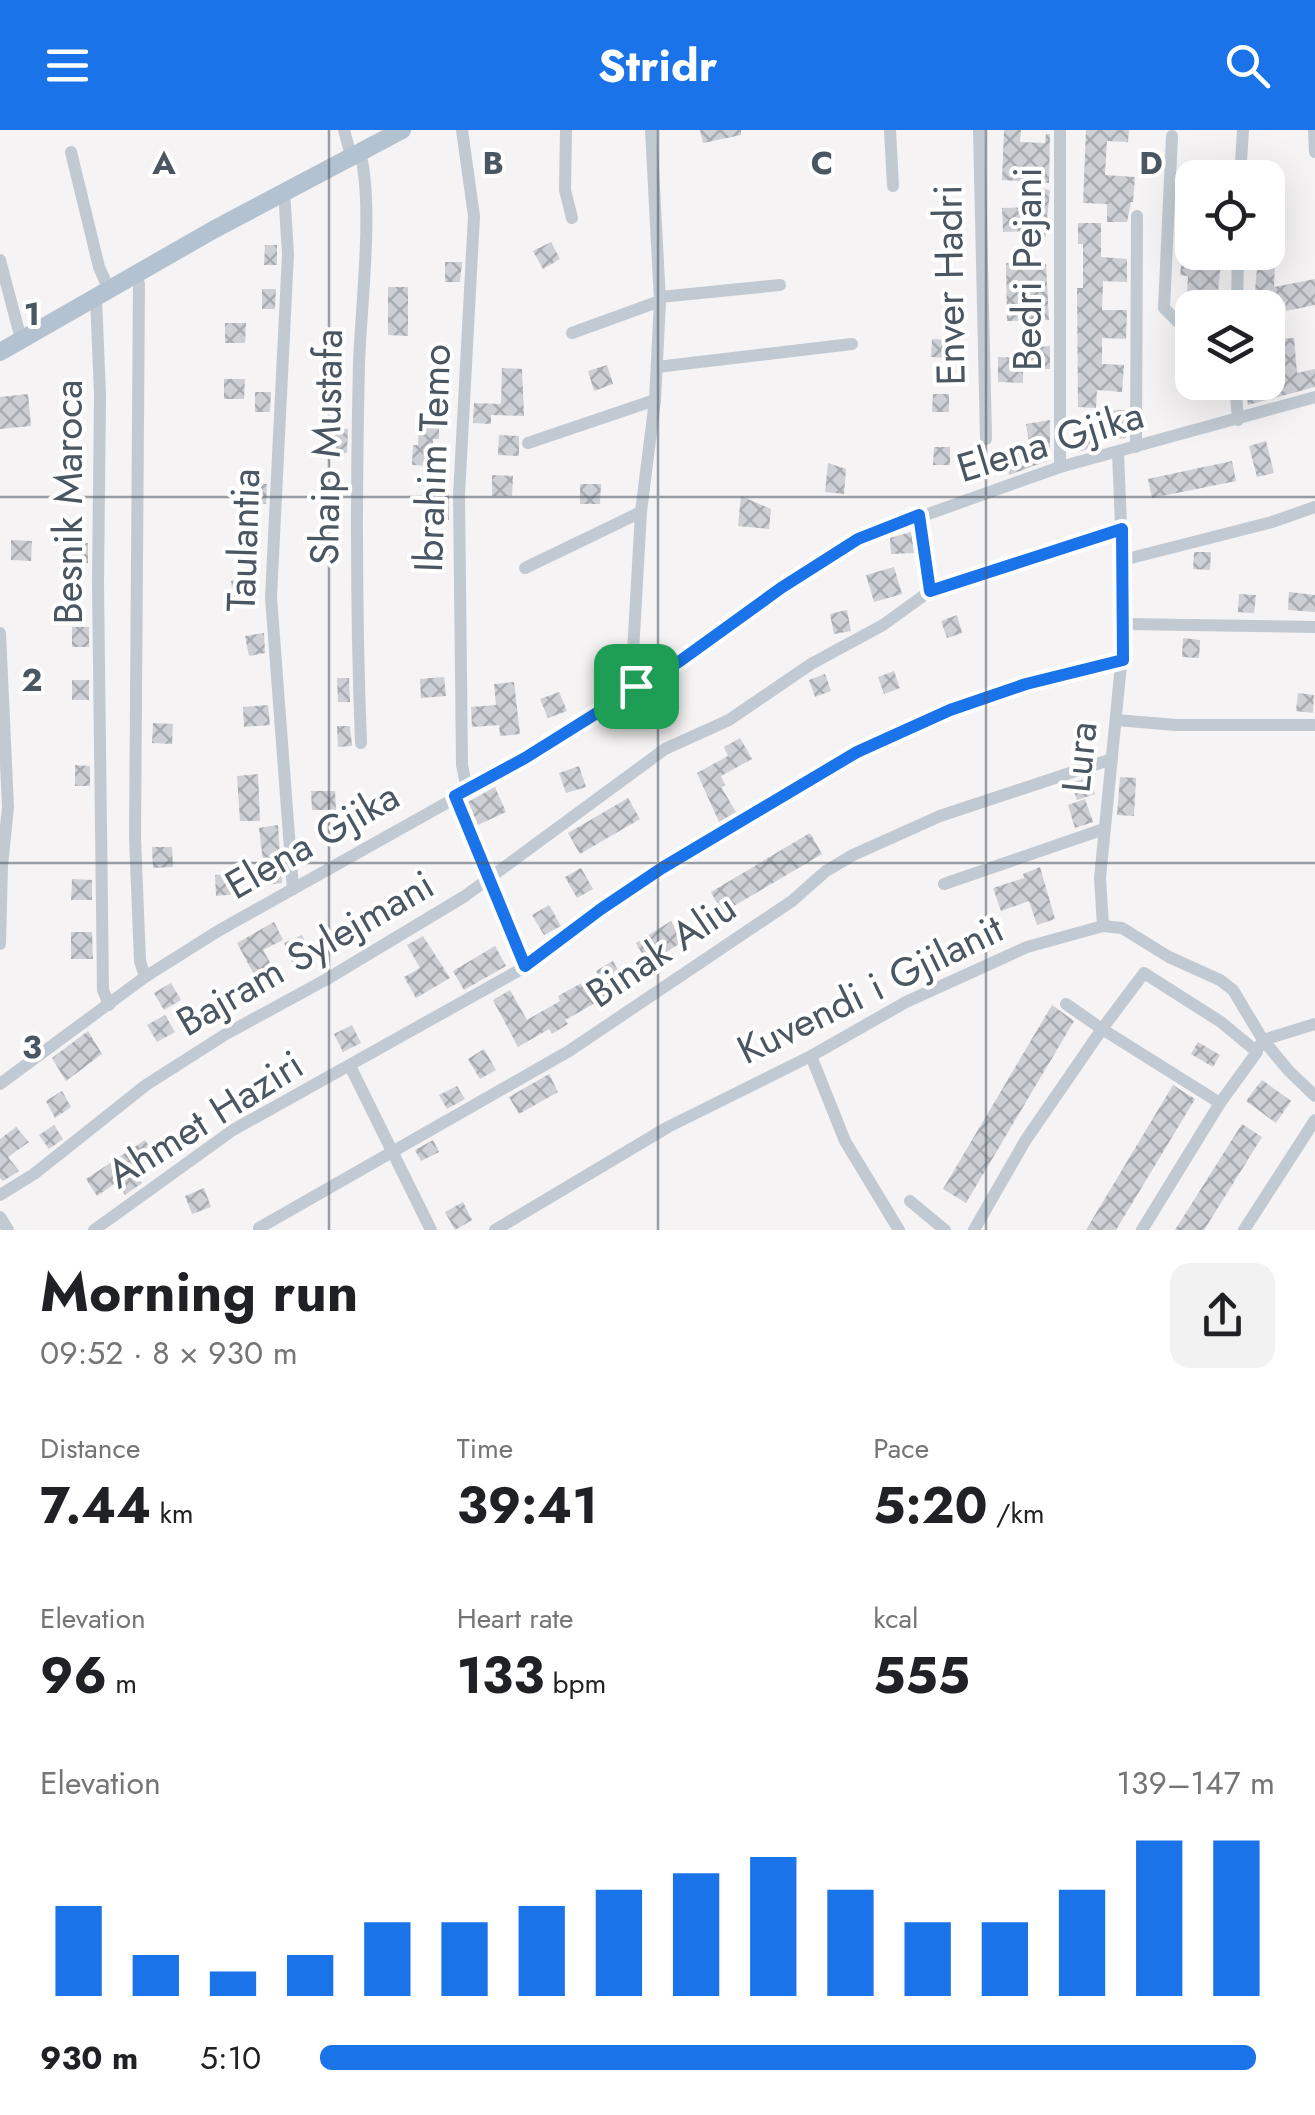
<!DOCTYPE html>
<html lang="en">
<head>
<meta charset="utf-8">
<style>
  :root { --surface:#fff; --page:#f2f2f2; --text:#202124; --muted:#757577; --accent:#1a73e8 }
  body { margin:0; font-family:Jost,sans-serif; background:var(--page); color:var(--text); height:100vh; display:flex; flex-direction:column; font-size:38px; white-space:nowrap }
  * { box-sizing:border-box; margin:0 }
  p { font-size:32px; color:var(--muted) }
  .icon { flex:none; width:55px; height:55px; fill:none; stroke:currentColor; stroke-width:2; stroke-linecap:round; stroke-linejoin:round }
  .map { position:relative; height:1100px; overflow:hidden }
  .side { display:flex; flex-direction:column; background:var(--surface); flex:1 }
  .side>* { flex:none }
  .controls { position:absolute; left:1175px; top:30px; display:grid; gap:20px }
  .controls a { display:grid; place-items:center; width:110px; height:110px; border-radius:20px; background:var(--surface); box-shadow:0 10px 40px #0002; font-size:50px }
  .pin { position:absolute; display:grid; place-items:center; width:85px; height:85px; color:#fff; margin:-42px; border-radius:20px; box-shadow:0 5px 15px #0006 }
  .round { display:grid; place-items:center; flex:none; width:105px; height:105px; border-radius:20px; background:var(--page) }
  .headline { display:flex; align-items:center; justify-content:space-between; height:170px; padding:0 40px }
  h1 { font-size:55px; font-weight:700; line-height:75px }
  .figures { display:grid; grid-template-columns:repeat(3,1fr); gap:15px; height:170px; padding:10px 40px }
  .figures div { display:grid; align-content:center }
  .figures b { font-size:50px; font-weight:700 }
  .figures small { font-size:28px; font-weight:400 }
  .figures p { font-size:28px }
  .chart { height:280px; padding:20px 40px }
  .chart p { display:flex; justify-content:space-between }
  .chart svg { width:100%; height:180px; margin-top:10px; stroke:var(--accent); stroke-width:6 }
  ul { padding:0 40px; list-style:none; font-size:32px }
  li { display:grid; grid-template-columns:160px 120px 1fr; align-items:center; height:75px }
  li i { height:25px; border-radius:12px; background:var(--accent) }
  header { display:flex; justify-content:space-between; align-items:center; height:130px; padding:0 40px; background:var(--accent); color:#fff; font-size:45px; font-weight:700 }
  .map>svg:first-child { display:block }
  .building { fill:url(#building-cross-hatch) }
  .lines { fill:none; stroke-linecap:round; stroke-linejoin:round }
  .minor { stroke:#c1cad2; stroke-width:12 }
  .major { stroke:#b3c2d1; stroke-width:18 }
  .route-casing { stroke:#fff; stroke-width:20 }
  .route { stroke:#1a73e8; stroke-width:12 }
  .grid { fill:none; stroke:#4a5661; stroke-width:2.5; stroke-opacity:0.55 }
  .labels { text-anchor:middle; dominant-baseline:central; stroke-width:8; stroke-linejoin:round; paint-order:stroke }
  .street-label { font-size:40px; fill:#4a5661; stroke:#fff }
  .grid-label { font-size:32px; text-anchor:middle; font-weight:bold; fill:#4a5661; stroke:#fff; stroke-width:8; stroke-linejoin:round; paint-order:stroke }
</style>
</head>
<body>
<header><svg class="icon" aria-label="menu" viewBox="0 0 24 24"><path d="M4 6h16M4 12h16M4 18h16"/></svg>Stridr<svg class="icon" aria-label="search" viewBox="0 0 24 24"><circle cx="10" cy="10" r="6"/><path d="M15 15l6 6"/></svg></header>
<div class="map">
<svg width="1315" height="1100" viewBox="0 0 1315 1100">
  <defs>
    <pattern id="building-cross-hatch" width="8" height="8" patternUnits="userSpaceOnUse" patternTransform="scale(2.5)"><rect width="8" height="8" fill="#cdcfd5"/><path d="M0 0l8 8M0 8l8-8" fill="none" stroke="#a8abb0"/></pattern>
  </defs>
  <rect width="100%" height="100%" fill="#f5f3f3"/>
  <!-- building -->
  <g class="building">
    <path d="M700 0H741V5L703 13Z"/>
    <path d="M1004 0H1021L1020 12 1045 13 1046 4H1050L1049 53 1002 50Z"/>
    <path d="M1086 0H1129L1128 12 1107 11 1105 45 1135 47 1133 72H1131L1127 92H1107V74L1083 73Z"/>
    <path d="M1040 58 1050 60 1045 110H1025V101L1003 102 1002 78 1038 77Z"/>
    <path d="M1078 93H1101V127L1127 129V152L1103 151 1102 180H1127L1126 209 1102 208V234L1124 235 1122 262 1097 260 1096 278 1078 277 1077 158H1083V114H1078Z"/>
    <path d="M551 112 560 129 543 139 533 121Z"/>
    <path d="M265 115H277V135H264Z"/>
    <path d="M1183 120 1222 122 1218 162 1227 163V178H1186L1188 146 1180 145Z"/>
    <path d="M1258 128H1275L1274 157 1315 149V175L1286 181 1285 172 1254 171Z"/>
    <path d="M445 132H462L460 152H445Z"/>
    <path d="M1006 133 1046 134 1049 190 1007 191Z"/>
    <path d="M388 157H408V206L388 205Z"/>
    <path d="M262 159H276L275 179H262Z"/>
    <path d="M225 193H246L245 213H225Z"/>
    <path d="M1294 208 1297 243 1315 239V257L1248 275 1245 257 1275 251 1271 210Z"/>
    <path d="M932 209 948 210V228L931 227Z"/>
    <path d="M1050 216V239L1023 240V253L998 252V227L1030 228V218Z"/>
    <path d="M607 235 613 254 594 261 588 241Z"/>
    <path d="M502 238 522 239 524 286 491 285V294L473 293 474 273 501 274Z"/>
    <path d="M224 249H245L244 269H224Z"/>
    <path d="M255 262H271L270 282H255Z"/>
    <path d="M28 264 31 296 0 299V267Z"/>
    <path d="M933 264H949V282H932Z"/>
    <path d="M1121 280H1126V308L1099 311 1100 316 1076 322 1073 304 1104 299 1103 281Z"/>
    <path d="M419 289H439V309H433V336L412 335 413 315H418Z"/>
    <path d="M1050 290V330L1009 345 1005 322 1030 318 1026 294Z"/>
    <path d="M335 299H348L347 323H336Z"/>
    <path d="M499 305 519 306V326L498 325Z"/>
    <path d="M1266 311 1274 343 1257 347 1249 316Z"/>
    <path d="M934 317H950V335H933Z"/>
    <path d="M1232 331 1236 351 1152 368 1148 349Z"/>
    <path d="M828 333 846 339 844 364 825 362Z"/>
    <path d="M492 345 513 346 512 366H492Z"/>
    <path d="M248 354H267L266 374H247Z"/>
    <path d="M580 354H601L600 374H580Z"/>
    <path d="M426 359 449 360V390L425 389Z"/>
    <path d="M741 366 771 379 769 399 738 396Z"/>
    <path d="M911 402 914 423 891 424 890 408Z"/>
    <path d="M11 410 32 411 31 431 11 430Z"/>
    <rect x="68" y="413" width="20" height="20"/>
    <path d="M1194 422H1211L1210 440 1193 439Z"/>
    <path d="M894 437 902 464 874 472 866 445Z"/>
    <path d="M254 447 258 473 235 477 231 451Z"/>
    <path d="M1289 462 1315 465V482L1288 480Z"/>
    <path d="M1239 464 1256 465 1254 483 1238 482Z"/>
    <path d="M847 480 851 501 834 504 830 484Z"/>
    <path d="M957 485 962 503 947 508 941 491Z"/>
    <rect x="72" y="497" width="17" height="20"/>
    <path d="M264 503 265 523 249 526 245 506Z"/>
    <path d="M1183 508 1200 510 1199 528 1182 527Z"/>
    <path d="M894 541 900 558 884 564 878 547Z"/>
    <path d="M825 544 831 561 815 567 809 550Z"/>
    <path d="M444 547 446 566 421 568 420 549Z"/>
    <path d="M337 548H349L350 572H338Z"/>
    <rect x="72" y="550" width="17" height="20"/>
    <path d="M514 552 520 604 500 606 499 595 472 597 471 577 496 575 494 554Z"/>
    <path d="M559 562 567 581 548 588 540 569Z"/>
    <path d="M1298 563 1314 565 1313 583 1296 581Z"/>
    <path d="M268 575 270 595 244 597 243 577Z"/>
    <path d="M153 593 173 594 172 614 152 613Z"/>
    <path d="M337 596H350L352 616 338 617Z"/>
    <path d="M740 608 752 629 721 646 725 655 721 657 736 682 719 692 697 643 728 626 724 617Z"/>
    <path d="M75 635 90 636V656H75Z"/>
    <path d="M579 636 586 657 566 663 559 643Z"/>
    <path d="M258 644 260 691H240L237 646Z"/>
    <path d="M1089 647 1095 664 1077 670 1071 653Z"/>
    <path d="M1120 647 1136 648 1134 686 1117 685Z"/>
    <path d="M495 657 506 682 478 695 468 672Z"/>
    <path d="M311 661H335L336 680H312Z"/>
    <path d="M628 668 640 689 580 724 568 703Z"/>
    <path d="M1085 669 1093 692 1075 698 1068 675Z"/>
    <path d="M278 695 282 753 266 755 259 698Z"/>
    <path d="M810 703 822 724 722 783 711 762Z"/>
    <path d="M152 717H172L173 737 153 738Z"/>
    <path d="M1040 737 1055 789 1037 795 1029 771 1001 781 993 758 1024 748 1023 744Z"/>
    <path d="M581 738 593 759 577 768 565 747Z"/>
    <path d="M235 743 236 764 216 766 215 745Z"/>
    <path d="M72 749 92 750V770H71Z"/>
    <path d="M549 775 561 796 544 805 532 785Z"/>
    <path d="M671 791 682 812 648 834 636 813Z"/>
    <path d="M274 792 283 810 263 820 276 843 258 852 237 813Z"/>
    <path d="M71 802H92L93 829H71Z"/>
    <path d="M302 805 311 823 292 832 284 813Z"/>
    <path d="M423 806 450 848 416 868 404 847 420 838 407 815Z"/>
    <path d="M495 816 506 836 464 860 453 841Z"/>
    <path d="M613 831 624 852 604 864 606 867 565 890 568 894 552 904 549 899 518 917 493 870 510 860 527 890 560 871 558 866 598 844 596 841Z"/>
    <path d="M171 853 181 870 164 880 154 863Z"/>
    <path d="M1052 875 1074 891 966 1073 943 1059Z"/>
    <path d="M165 885 175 902 157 912 147 895Z"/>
    <path d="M352 895 361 913 343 922 334 904Z"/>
    <path d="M88 901 102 924 66 951 52 928Z"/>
    <path d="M1198 912 1220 925 1213 937 1191 924Z"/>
    <path d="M484 919 496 940 480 949 468 929Z"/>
    <path d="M549 944 558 962 519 984 509 967Z"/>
    <path d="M1262 950 1291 971 1276 993 1246 971Z"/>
    <path d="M1173 955 1195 969 1116 1100H1086Z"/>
    <path d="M457 956 465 969 447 979 439 965Z"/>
    <path d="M62 961 71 977 55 988 46 971Z"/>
    <path d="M1242 994 1262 1007 1204 1100H1175Z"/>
    <path d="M54 995 63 1009 49 1019 39 1005Z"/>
    <path d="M16 997 29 1012 8 1027 19 1041 3 1051 0 1048V1009Z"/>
    <path d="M145 1010 156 1028 134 1041 142 1053 125 1065 117 1052 97 1066 86 1049Z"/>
    <path d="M433 1010 439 1022 421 1031 415 1020Z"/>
    <path d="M204 1058 211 1077 192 1084 185 1066Z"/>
    <path d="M463 1072 472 1090 455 1100 445 1082Z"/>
  </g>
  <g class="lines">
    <!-- minor -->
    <g class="minor">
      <path d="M344 0 351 26"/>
      <path d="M462 0 474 86 459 365 462 635 467 659"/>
      <path d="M566 0 565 60 572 88"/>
      <path d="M890 0 893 56"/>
      <path d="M979 0 986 309"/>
      <path d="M1314 0 1315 22"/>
      <path d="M1172 6 1164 178 1181 195 1192 196"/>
      <path d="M71 22 99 137 109 160"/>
      <path d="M360 22C374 76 361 174 359 234 356 360 356 487 361 613"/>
      <path d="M1240 48 1243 0"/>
      <path d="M284 61 288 124 271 467 293 759"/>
      <path d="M0 130 21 209"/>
      <path d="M136 145 139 154 135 707 140 831 145 847"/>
      <path d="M660 167 780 155"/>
      <path d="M96 168 100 265 98 454 103 860 109 875"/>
      <path d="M1237 178 1238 122"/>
      <path d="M572 203 660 171"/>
      <path d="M657 237 852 214"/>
      <path d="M1235 252 1238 290"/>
      <path d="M528 313 655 270"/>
      <path d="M1136 317 1137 86"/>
      <path d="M1060 337V0"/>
      <path d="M919 385 930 461"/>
      <path d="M1123 430 1272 392 1315 377"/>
      <path d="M525 438 641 382"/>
      <path d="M1125 494 1315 497"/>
      <path d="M0 503 8 677 2 736 0 814"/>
      <path d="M636 556 632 540 641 382 655 270 660 171 651 0"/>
      <path d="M1116 590 1176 595H1315"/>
      <path d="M455 666 525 837"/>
      <path d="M944 754 1104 699"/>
      <path d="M1103 796 1100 748 1125 494 1118 322"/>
      <path d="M1066 874 1102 899 1144 843 1221 892 1257 922 1220 973"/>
      <path d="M1259 917 1263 910 1315 894"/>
      <path d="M811 926 845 1011 899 1100"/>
      <path d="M350 936 431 1100"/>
      <path d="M0 954 145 847 218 801 525 629 679 531 781 458 858 409 1060 337 1315 267"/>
      <path d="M0 1065 34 1044 146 955 226 904 327 849 465 766 665 619 729 590 811 534 883 495 930 461 1122 399"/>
      <path d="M910 1071 945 1100"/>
      <path d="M0 1087 8 1100"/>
      <path d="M259 1098 569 921 792 771 826 741 853 725 940 686 1112 629"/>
      <path d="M94 1100 233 1000 525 837 601 779 662 738 857 622 950 580 1026 554 1123 530"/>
      <path d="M495 1100 668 997 811 926 906 872 1027 817 1103 796 1122 798 1169 827 1220 850 1233 860 1263 910 1289 941 1315 966"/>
      <path d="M974 1100 1025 1011 1102 899 1220 973 1142 1100"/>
      <path d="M1244 1100 1315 990"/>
    </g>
    <!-- major -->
    <path class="major" d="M0 222 213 100 402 0"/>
  </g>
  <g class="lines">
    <defs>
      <path id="route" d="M919 385 930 461 1122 399 1123 530 1026 554 950 580 857 622 662 738 601 779 525 836 455 666 525 628 680 531 781 458 858 409Z"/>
    </defs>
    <!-- route casing -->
    <use href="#route" class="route-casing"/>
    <!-- route -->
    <use href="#route" class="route"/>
  </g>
  <!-- grid -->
  <path class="grid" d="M329 0V1100M658 0V1100M986 0V1100M0 367H1315M0 733H1315"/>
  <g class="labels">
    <!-- street labels -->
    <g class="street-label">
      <text transform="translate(1027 139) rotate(-90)">Bedri Pejani</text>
      <text transform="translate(949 155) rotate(-91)">Enver Hadri</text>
      <text transform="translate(1050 311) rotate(-17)">Elena Gjika</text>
      <text transform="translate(326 317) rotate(-89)">Shaip Mustafa</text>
      <text transform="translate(432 328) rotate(-88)">Ibrahim Temo</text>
      <text transform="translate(68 372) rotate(-90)">Besnik Maroca</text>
      <text transform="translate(243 410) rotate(-88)">Taulantia</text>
      <text transform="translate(1079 627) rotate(-84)">Lura</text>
      <text transform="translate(312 710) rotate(-30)">Elena Gjika</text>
      <text transform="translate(661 820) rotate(-34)">Binak Aliu</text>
      <text transform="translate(305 823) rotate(-30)">Bajram Sylejmani</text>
      <text transform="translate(870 859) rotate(-26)">Kuvendi i Gjilanit</text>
      <text transform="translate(205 989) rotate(-32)">Ahmet Haziri</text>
    </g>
  </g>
  <g class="grid-label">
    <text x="164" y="44">A</text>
    <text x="493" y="44">B</text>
    <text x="822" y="44">C</text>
    <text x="1151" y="44">D</text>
    <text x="32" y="195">1</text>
    <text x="32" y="561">2</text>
    <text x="32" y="928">3</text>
  </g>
</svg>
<div class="controls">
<a><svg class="icon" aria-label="locate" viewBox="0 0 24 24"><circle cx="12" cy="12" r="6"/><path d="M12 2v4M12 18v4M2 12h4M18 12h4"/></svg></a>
<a><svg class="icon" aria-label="layers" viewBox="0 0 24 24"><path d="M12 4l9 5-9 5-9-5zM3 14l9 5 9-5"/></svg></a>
</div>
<div class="pin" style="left:636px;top:556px;background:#1e9e55"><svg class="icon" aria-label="arrive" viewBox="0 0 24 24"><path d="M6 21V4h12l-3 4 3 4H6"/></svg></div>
</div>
<section class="side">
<div class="headline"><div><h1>Morning run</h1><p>09:52 · 8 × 930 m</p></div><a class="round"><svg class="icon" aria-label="share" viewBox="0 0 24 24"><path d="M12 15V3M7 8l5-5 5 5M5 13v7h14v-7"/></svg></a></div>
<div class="figures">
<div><p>Distance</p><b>7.44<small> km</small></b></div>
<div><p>Time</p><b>39:41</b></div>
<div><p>Pace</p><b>5:20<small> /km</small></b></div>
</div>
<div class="figures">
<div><p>Elevation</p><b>96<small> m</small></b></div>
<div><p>Heart rate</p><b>133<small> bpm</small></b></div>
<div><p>kcal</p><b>555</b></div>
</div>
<div class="chart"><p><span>Elevation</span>139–147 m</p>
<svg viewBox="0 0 160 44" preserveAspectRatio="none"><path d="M5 44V22M15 44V34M25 44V38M35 44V34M45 44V26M55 44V26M65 44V22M75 44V18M85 44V14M95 44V10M105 44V18M115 44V26M125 44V26M135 44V18M145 44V6M155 44V6"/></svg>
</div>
<ul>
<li><b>930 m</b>5:10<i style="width:98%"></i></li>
</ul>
</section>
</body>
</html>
